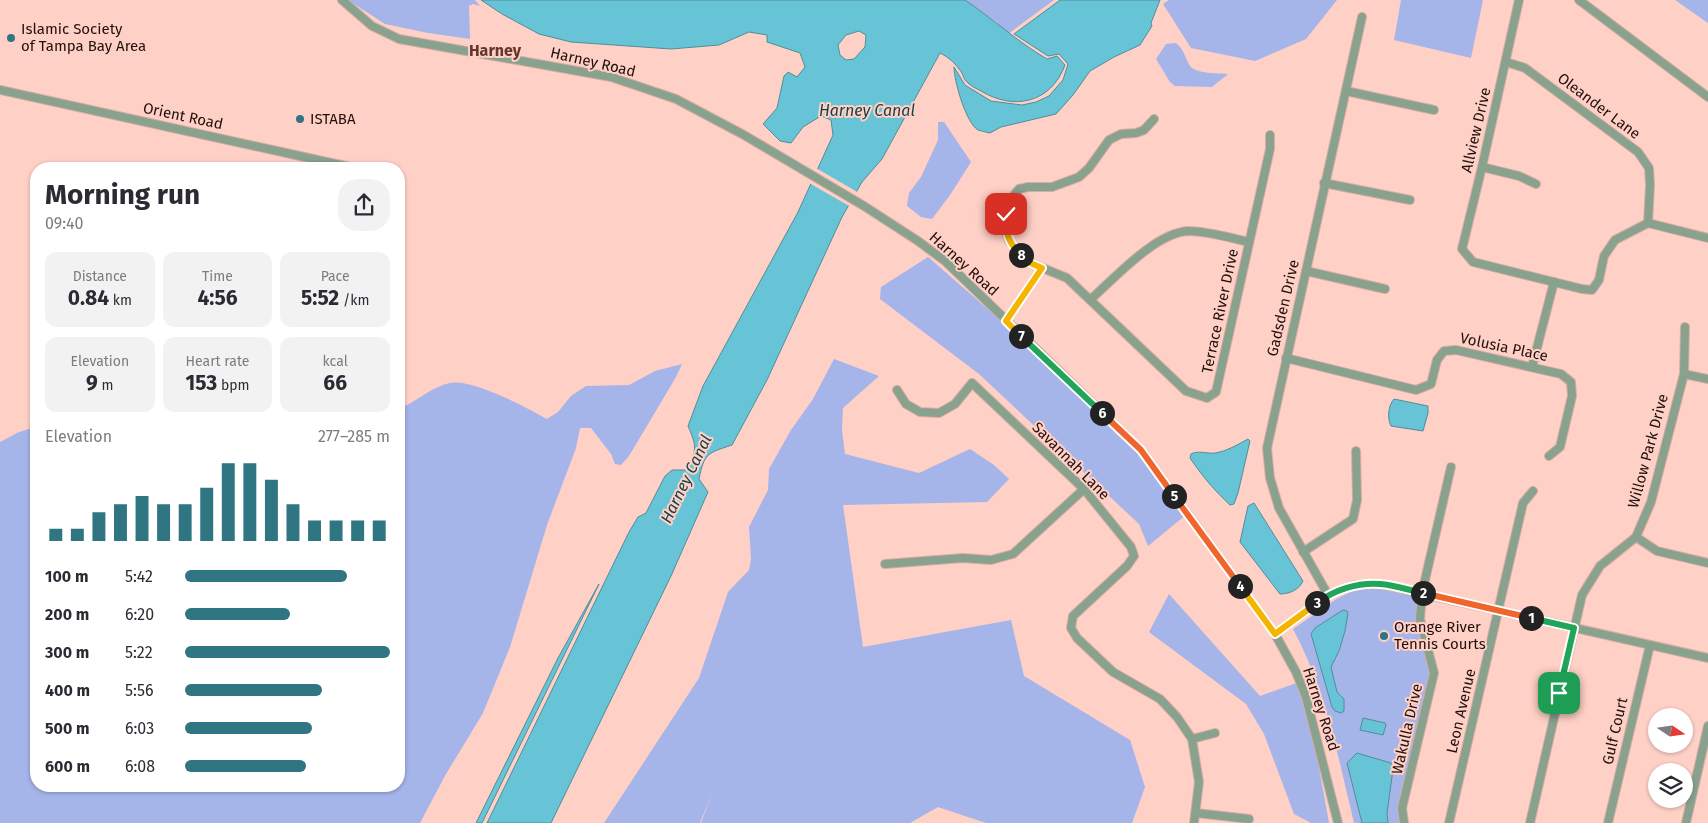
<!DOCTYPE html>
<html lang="en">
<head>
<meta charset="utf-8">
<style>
  :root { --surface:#fff; --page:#f2f2f3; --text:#2b2b33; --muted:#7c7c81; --accent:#2f7582 }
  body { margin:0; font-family:"Fira Sans",sans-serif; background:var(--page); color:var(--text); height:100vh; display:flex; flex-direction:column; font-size:19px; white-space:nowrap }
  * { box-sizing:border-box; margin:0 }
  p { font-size:16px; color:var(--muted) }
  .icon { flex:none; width:28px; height:28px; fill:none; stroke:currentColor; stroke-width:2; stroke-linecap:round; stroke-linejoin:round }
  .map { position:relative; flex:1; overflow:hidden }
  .details { position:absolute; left:30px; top:162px; width:375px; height:630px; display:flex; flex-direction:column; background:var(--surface); border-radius:20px; box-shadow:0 1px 4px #0004 }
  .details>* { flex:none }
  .needle { width:32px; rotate:103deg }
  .buttons { position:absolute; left:1648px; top:708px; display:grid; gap:10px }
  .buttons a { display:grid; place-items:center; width:45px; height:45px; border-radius:50%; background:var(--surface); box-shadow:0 1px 4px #0004; font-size:25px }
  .pin { position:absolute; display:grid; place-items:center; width:42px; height:42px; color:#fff; margin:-21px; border-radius:10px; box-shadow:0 2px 8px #0006 }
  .km { position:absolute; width:25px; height:25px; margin:-12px; border-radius:50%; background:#222; color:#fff; font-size:14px; line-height:25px; text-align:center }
  .round { display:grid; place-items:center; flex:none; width:52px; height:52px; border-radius:20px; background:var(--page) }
  .overview { display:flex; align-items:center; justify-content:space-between; height:85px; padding:0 15px }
  h1 { font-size:28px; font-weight:700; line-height:38px }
  .stats { display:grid; grid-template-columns:repeat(3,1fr); gap:8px; height:85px; padding:5px 15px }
  .stats div { display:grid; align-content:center; border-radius:12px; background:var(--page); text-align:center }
  .stats b { font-size:21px; font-weight:700 }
  .stats small { font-size:14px; font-weight:400 }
  .stats p { font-size:14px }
  .chart { height:140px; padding:10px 15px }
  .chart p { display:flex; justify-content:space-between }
  .chart svg { width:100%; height:90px; margin-top:5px; stroke:var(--accent); stroke-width:6 }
  ul { padding:0 15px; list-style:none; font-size:16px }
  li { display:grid; grid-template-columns:80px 60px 1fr; align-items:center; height:38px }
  li i { height:12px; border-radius:6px; background:var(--accent) }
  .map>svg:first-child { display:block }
  .green { fill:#a5b4e9 }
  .water { fill:#67c3d6; stroke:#528d99; fill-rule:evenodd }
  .pier { fill:#ffd0c6 }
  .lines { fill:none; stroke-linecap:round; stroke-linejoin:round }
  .minor-casing { stroke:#d7ada4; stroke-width:10 }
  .minor { stroke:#88a28e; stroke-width:8 }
  .split-1-casing { stroke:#fff; stroke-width:10 }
  .split-2-casing { stroke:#fff; stroke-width:10 }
  .split-3-casing { stroke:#fff; stroke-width:10 }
  .split-4-casing { stroke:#fff; stroke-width:10 }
  .split-5-casing { stroke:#fff; stroke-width:10 }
  .split-6-casing { stroke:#fff; stroke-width:10 }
  .split-7-casing { stroke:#fff; stroke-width:10 }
  .split-8-casing { stroke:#fff; stroke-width:10 }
  .split-9-casing { stroke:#fff; stroke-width:10 }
  .split-1 { stroke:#22a559; stroke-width:6 }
  .split-2 { stroke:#f0652b; stroke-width:6 }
  .split-3 { stroke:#22a559; stroke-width:6 }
  .split-4 { stroke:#f5b400; stroke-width:6 }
  .split-5 { stroke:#f0652b; stroke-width:6 }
  .split-6 { stroke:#f0652b; stroke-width:6 }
  .split-7 { stroke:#22a559; stroke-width:6 }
  .split-8 { stroke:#f5b400; stroke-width:6 }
  .split-9 { stroke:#f5b400; stroke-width:6 }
  .poi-dot { fill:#2f7582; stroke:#ffd0c6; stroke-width:2 }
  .labels { text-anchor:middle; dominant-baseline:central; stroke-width:4; stroke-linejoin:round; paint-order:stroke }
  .poi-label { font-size:15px; fill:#220f0b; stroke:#ffd0c6; text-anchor:start }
  .street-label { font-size:15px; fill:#220f0b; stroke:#ffd0c6 }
  .neighbourhood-label { font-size:16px; font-weight:bold; fill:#64362c; stroke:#ffd0c6 }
  .water-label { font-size:16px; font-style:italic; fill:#123e46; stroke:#ffd0c6 }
</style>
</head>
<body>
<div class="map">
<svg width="1708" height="823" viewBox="0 0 1708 823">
  <rect width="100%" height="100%" fill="#ffd0c6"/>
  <!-- green -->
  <g class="green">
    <path d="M348 0H475L480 6 473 4 469 6 470 39 428 33 385 24Z"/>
    <path d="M965 0H1054L1008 34 996 22Z"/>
    <path d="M1169 0H1337L1306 39 1255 61 1191 48 1163 4Z"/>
    <path d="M1401 0H1483L1471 58 1394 40Z"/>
    <path d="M1675 0H1708V23Z"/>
    <path d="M1176 43C1184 49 1185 58 1190 66 1196 74 1218 73 1228 74L1212 87 1175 86 1170 82 1156 59 1166 44Z"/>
    <path d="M938 122H944L971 162 950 195 932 219 921 217 907 206 909 193 921 177 938 140Z"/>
    <path d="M928 257 1013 331 1128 440 1187 514 1148 546 1139 524 979 374 880 299 881 287Z"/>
    <path d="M834 359 879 376 843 408 842 430 845 454 919 473 970 449 994 465 1009 479 987 502 843 505 863 647 1011 620 1024 676 1130 740 1145 787 1132 823H986L938 807 910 823H701L714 788 700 823H604L699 678 728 592 749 570 751 559 749 527 768 490 769 469 791 430 813 399Z"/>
    <path d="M682 364 676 377 629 456 621 465 615 464 611 454 591 428H580L576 448 547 525 510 647 483 713 446 774 420 823H0V442L19 432 36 427V786H399V404L405 406C419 399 434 386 450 383 471 378 528 408 547 419L558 412 571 396 586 386 629 385 655 371Z"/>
    <path d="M1380 587 1419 595 1431 675 1399 808 1400 823H1354C1338 757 1326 690 1293 629L1338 598 1358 589Z"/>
    <path d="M1169 594 1260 696 1299 682 1311 723 1329 823H1311L1294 814 1264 734 1246 704 1149 632Z"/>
  </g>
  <!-- water -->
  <g class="water">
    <path d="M481 0H965C993 19 1018 42 1047 59L1057 56 1065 65C1051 103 1014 111 981 91 977 89 971 86 968 83 965 81 963 76 962 73 956 64 950 58 940 53L882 159 862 182 842 217 767 380 732 445C708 453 704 453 699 479L708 492 671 576 551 823H487L629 532 638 517 646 513 665 476 672 470H687C697 449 697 447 688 426L703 386 798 212 833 135 831 120 821 116 803 127 791 143 780 141 763 124 777 108 784 76 788 72 797 77 805 67 800 53 767 42V35L749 32 719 45 671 49 571 42 539 34 502 14ZM859 31 866 35 865 47 854 59 846 60 840 55 838 45 846 35Z"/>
    <path d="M1060 0H1160L1151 23 1152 26 1140 45 1114 57 1090 71 1073 95 1056 114 1001 127 990 133C986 132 981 131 978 130 966 123 954 81 954 67L965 85 991 101 1022 105 1036 102 1049 96 1063 80 1068 64 1059 54 1048 56 1014 34Z"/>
    <path d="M1394 399 1428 406V413L1423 431 1391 426C1387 418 1388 406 1394 399Z"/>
    <path d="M1248 439 1250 441 1238 493 1234 504 1230 505C1215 491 1202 476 1190 458L1191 454C1198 450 1207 454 1215 453 1227 451 1237 445 1248 439Z"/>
    <path d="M1254 503 1303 581C1299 590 1289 594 1280 594L1240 542 1248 506Z"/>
    <path d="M599 584 482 823H476L558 658Z"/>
    <path d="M1343 610 1347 611 1348 613 1345 631 1339 651 1331 667 1337 692 1344 699V711L1341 713 1335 711 1332 707 1311 634 1315 628Z"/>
    <path d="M1363 718 1385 723 1386 725 1383 735 1360 730Z"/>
    <path d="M1357 753 1391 763 1393 769 1387 813 1388 823H1362L1347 763Z"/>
  </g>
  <!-- pier -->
  <path class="pier" d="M816 168 859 193 851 207 809 183Z"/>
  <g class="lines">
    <defs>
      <g id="minor">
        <path d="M342 0 372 26 399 39 611 77 676 99 744 135 864 206 918 241 945 261 1141 450 1275 634 1296 672 1306 697 1338 823"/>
        <path d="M1519 0 1482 167 1462 249 1473 262 1582 289 1592 290 1599 280 1604 256 1615 240 1648 223 1708 238"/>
        <path d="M1579 0 1708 97"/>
        <path d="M1506 62 1525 68 1638 152 1649 168 1650 185 1648 223"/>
        <path d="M0 90 359 169"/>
        <path d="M1346 91 1434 110"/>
        <path d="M1154 119 1144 130 1136 133 1121 134 1109 140 1089 168 1079 177 1052 187H1028L1019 189 1010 200 1006 214V232L1009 241 1028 262 1067 278 1186 391 1207 398 1216 392 1270 149V135"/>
        <path d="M1482 167 1519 176 1536 184"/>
        <path d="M1324 183 1410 200"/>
        <path d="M1306 271 1385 289"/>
        <path d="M1091 299C1115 278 1155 233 1188 231 1208 231 1230 238 1249 242"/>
        <path d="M1006 321 1042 268"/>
        <path d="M1286 358 1416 390 1431 384 1437 360 1444 351 1456 350 1561 374 1571 382 1572 396 1560 447 1549 456"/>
        <path d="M1532 367 1554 282"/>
        <path d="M1684 374 1708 379"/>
        <path d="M897 390 906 404 920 412 939 413 955 404 972 383 1084 489 1131 547 1134 556 1127 566 1073 616 1071 628 1077 638 1113 672 1160 699 1177 717 1192 739 1199 782 1194 823"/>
        <path d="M1636 537 1657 551 1708 563"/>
        <path d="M1303 552 1353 519 1357 500 1356 451"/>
        <path d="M885 564 963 558 991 560 1013 554 1084 489"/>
        <path d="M1328 595 1279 508 1270 478 1267 448 1362 17"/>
        <path d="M1275 634 1328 595 1356 585 1380 584 1708 658"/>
        <path d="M1192 739 1215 733"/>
        <path d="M1196 813 1249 819"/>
        <path d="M1404 823 1402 808 1434 673 1420 619 1422 593 1451 467"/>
        <path d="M1449 823 1523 503 1533 491"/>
        <path d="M1530 823 1582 595 1600 566 1636 537 1651 502 1684 374 1685 327"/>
        <path d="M1608 823 1650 645"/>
        <path d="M1686 823 1708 726"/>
      </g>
    </defs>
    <!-- minor casing -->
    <use href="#minor" class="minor-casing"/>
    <!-- minor -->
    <use href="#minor" class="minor"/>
  </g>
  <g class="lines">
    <defs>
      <path id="split-1" d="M1531 618 1574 628 1559 693"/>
      <path id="split-2" d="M1423 593 1531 618"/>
      <path id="split-3" d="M1317 603C1334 590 1358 582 1380 584 1394 585 1409 590 1423 593"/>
      <path id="split-4" d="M1240 586 1275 634 1317 603"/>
      <path id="split-5" d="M1174 496 1240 586"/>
      <path id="split-6" d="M1102 413 1141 450 1174 496"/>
      <path id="split-7" d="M1021 336 1102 413"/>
      <path id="split-8" d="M1021 255 1028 262 1042 268 1006 321 1021 336"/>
      <path id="split-9" d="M1006 214C1006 234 1007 241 1021 255"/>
    </defs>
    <!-- split-1 casing -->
    <use href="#split-1" class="split-1-casing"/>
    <!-- split-2 casing -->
    <use href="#split-2" class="split-2-casing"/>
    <!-- split-3 casing -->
    <use href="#split-3" class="split-3-casing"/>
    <!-- split-4 casing -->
    <use href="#split-4" class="split-4-casing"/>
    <!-- split-5 casing -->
    <use href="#split-5" class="split-5-casing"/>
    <!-- split-6 casing -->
    <use href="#split-6" class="split-6-casing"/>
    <!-- split-7 casing -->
    <use href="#split-7" class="split-7-casing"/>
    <!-- split-8 casing -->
    <use href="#split-8" class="split-8-casing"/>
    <!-- split-9 casing -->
    <use href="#split-9" class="split-9-casing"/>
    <!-- split-1 -->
    <use href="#split-1" class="split-1"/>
    <!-- split-2 -->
    <use href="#split-2" class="split-2"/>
    <!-- split-3 -->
    <use href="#split-3" class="split-3"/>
    <!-- split-4 -->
    <use href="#split-4" class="split-4"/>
    <!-- split-5 -->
    <use href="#split-5" class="split-5"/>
    <!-- split-6 -->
    <use href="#split-6" class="split-6"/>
    <!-- split-7 -->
    <use href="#split-7" class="split-7"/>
    <!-- split-8 -->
    <use href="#split-8" class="split-8"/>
    <!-- split-9 -->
    <use href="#split-9" class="split-9"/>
  </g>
  <!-- markers -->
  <g class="poi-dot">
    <circle cx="11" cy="38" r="5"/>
    <circle cx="300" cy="119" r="5"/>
    <circle cx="1384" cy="636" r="5"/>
  </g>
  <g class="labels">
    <!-- poi labels -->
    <g class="poi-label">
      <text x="21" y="29">Islamic Society<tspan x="21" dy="17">of Tampa Bay Area</tspan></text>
      <text x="310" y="119">ISTABA</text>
      <text x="1394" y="627">Orange River<tspan x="1394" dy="17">Tennis Courts</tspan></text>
    </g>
    <!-- street labels -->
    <g class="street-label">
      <text transform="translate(593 62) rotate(13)">Harney Road</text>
      <text transform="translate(1599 106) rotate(37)">Oleander Lane</text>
      <text transform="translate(183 116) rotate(12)">Orient Road</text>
      <text transform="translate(1476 130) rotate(-77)">Allview Drive</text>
      <text transform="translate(964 264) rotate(42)">Harney Road</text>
      <text transform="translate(1283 308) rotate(-77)">Gadsden Drive</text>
      <text transform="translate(1220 311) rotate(-78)">Terrace River Drive</text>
      <text transform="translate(1504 347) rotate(12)">Volusia Place</text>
      <text transform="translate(1648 451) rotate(-75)">Willow Park Drive</text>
      <text transform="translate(1071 461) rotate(45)">Savannah Lane</text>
      <text transform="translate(1321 709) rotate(72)">Harney Road</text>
      <text transform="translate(1461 711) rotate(-77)">Leon Avenue</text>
      <text transform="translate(1407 729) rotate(-77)">Wakulla Drive</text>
      <text transform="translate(1615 731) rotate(-77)">Gulf Court</text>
    </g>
    <!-- neighbourhood labels -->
    <g class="neighbourhood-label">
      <text x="495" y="50">Harney</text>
    </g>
    <!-- water labels -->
    <g class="water-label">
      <text x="867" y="110">Harney Canal</text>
      <text transform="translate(686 479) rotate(-64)">Harney Canal</text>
    </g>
  </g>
</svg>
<div class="buttons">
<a><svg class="needle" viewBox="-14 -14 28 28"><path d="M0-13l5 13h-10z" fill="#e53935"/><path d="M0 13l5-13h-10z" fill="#7c7c81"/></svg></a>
<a><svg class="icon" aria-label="layers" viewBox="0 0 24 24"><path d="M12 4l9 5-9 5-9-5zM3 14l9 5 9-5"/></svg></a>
</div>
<div class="pin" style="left:1559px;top:693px;background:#1e9e55"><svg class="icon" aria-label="arrive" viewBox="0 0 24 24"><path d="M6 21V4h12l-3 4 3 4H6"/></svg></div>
<div class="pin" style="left:1006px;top:214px;background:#d93025"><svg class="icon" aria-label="check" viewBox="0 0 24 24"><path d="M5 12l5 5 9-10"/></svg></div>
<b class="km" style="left:1531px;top:618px">1</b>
<b class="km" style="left:1423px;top:593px">2</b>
<b class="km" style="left:1317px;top:603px">3</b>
<b class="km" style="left:1240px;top:586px">4</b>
<b class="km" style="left:1174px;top:496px">5</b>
<b class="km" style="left:1102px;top:413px">6</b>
<b class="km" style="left:1021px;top:336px">7</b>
<b class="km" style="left:1021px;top:255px">8</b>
<section class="details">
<div class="overview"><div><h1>Morning run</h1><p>09:40</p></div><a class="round"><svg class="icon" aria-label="share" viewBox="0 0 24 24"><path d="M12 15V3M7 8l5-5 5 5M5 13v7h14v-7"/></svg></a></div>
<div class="stats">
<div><p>Distance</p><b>0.84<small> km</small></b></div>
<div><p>Time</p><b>4:56</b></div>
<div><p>Pace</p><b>5:52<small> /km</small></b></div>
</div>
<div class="stats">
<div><p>Elevation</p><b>9<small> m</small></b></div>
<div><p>Heart rate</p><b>153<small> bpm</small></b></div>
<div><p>kcal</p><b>66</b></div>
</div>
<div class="chart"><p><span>Elevation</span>277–285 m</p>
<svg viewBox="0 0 160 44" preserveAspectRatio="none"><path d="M5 44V38M15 44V38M25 44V30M35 44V26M45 44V22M55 44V26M65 44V26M75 44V18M85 44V6M95 44V6M105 44V14M115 44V26M125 44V34M135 44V34M145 44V34M155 44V34"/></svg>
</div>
<ul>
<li><b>100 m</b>5:42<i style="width:79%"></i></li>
<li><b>200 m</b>6:20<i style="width:51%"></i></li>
<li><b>300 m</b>5:22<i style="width:100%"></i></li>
<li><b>400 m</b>5:56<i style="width:67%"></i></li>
<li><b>500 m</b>6:03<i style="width:62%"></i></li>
<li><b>600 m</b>6:08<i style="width:59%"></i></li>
</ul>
</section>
</div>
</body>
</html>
